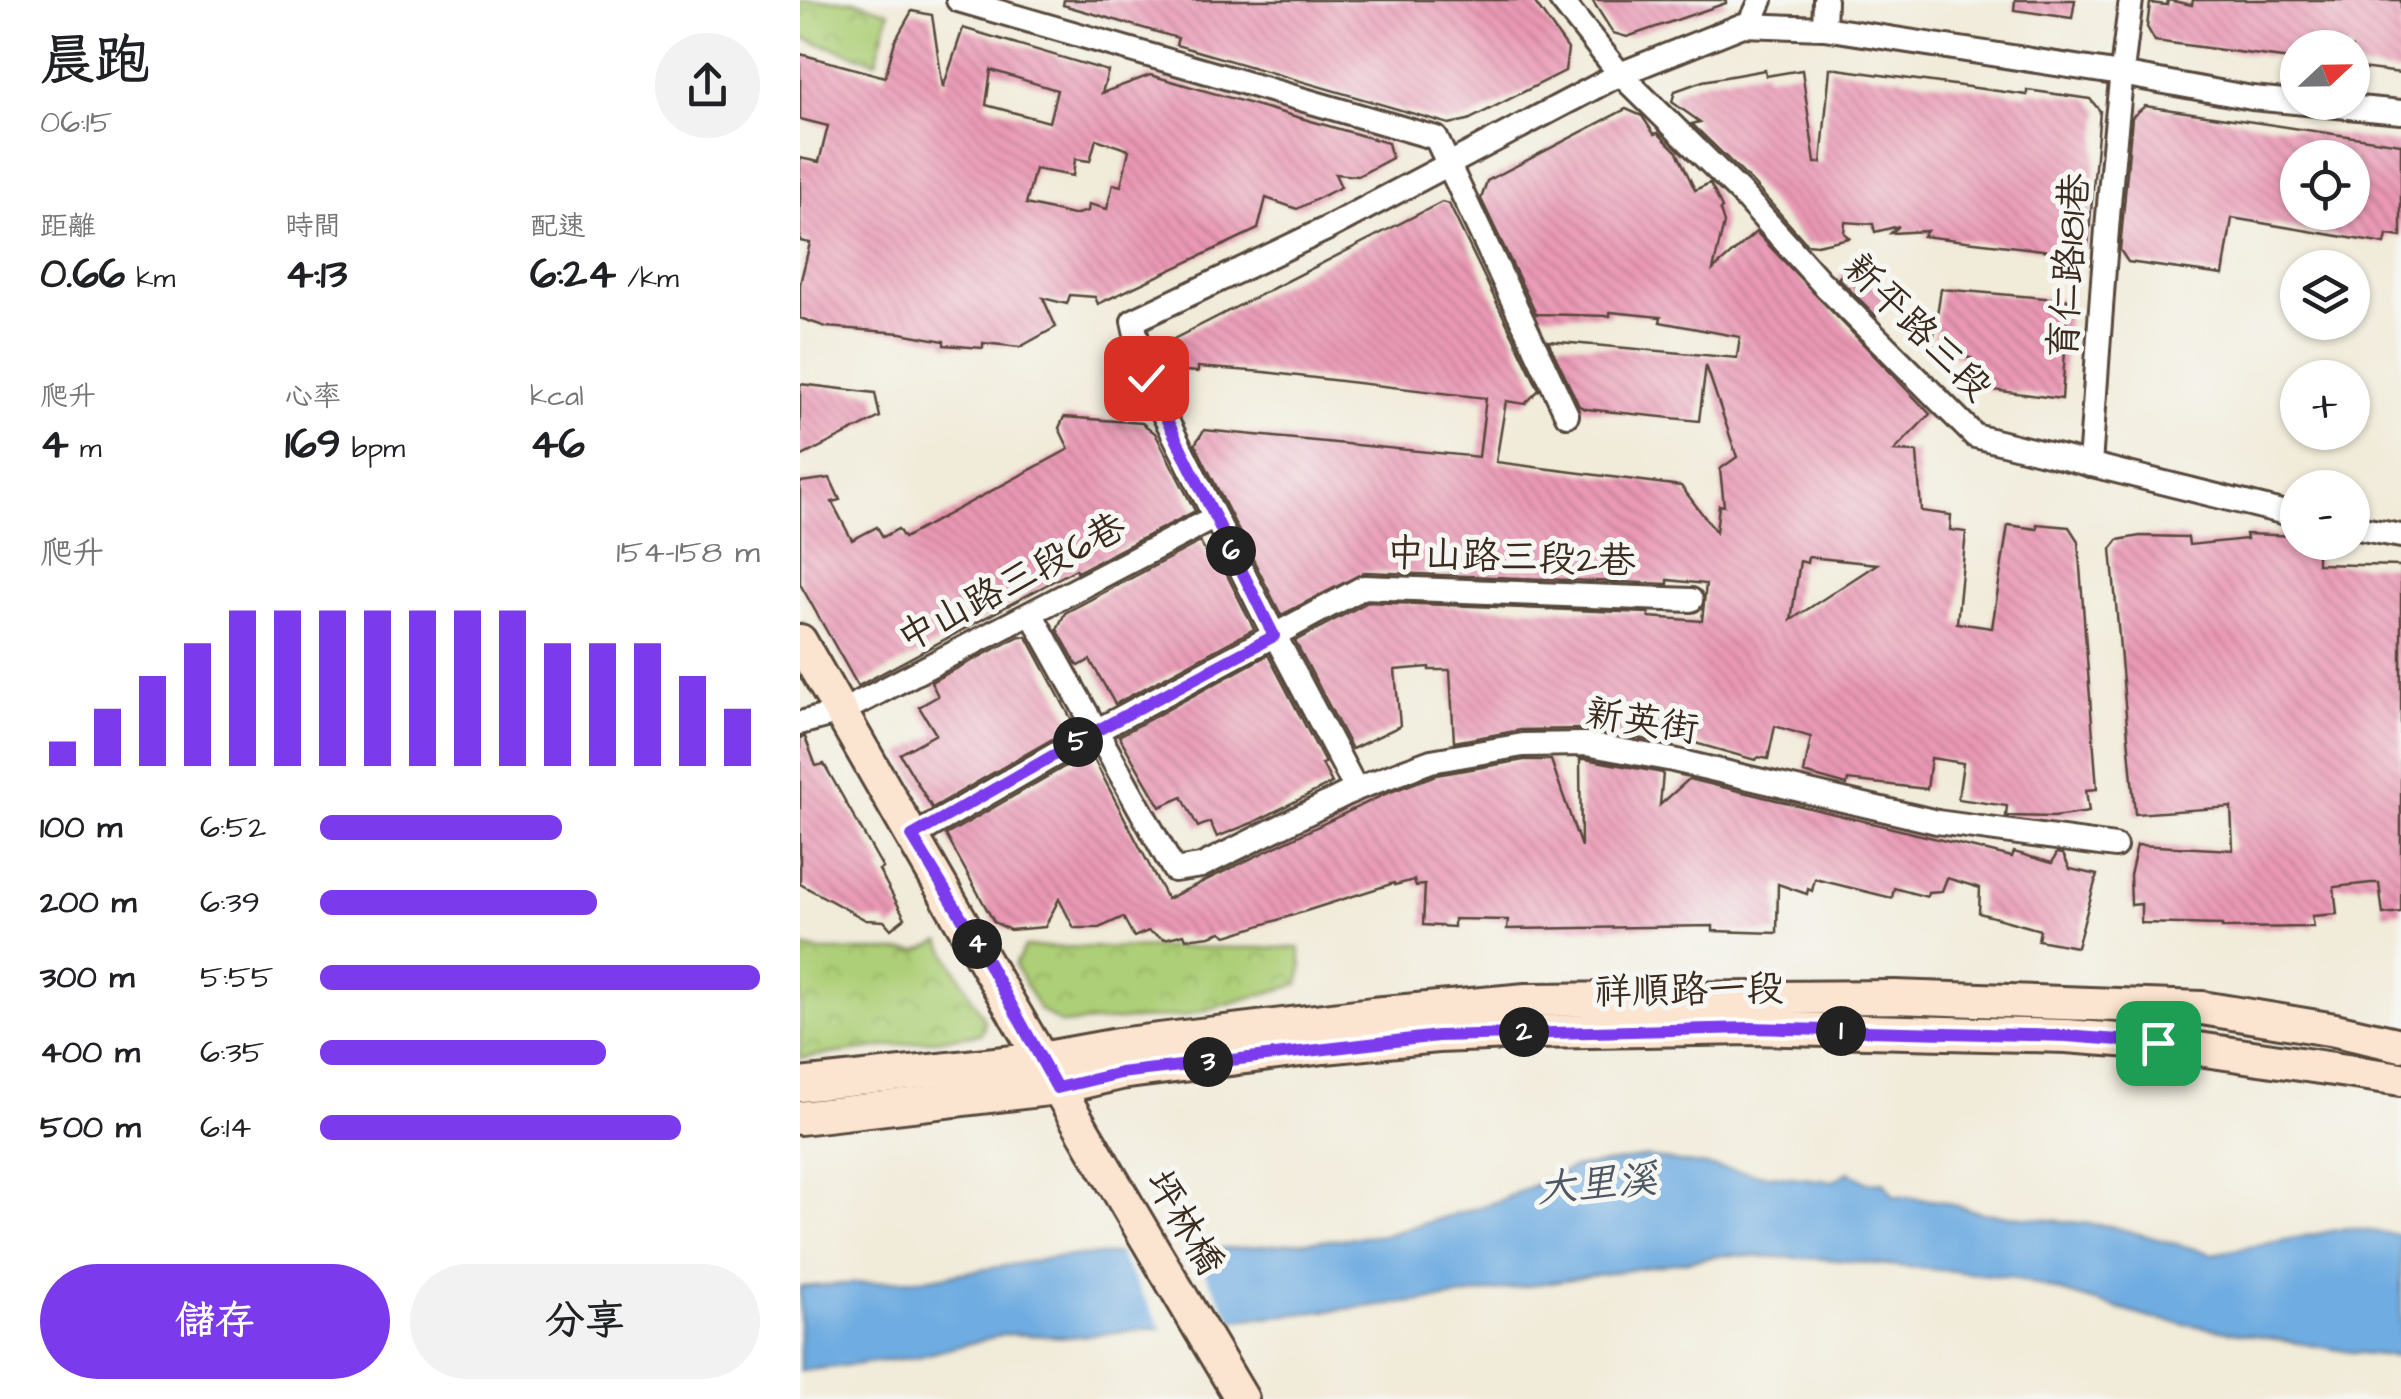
<!DOCTYPE html>
<html lang="zh-TW">
<head>
<meta charset="utf-8">
<style>
  :root { --surface:#fff; --page:#f2f2f2; --text:#202124; --muted:#757577; --accent:#7c3aed }
  body { margin:0; font-family:"Architects Daughter","LXGW WenKai TC",sans-serif; background:var(--page); color:var(--text); height:100vh; display:flex; flex-direction:column; font-size:38px; white-space:nowrap }
  * { box-sizing:border-box; margin:0 }
  p { font-size:32px; color:var(--muted) }
  .icon { flex:none; width:55px; height:55px; fill:none; stroke:currentColor; stroke-width:2; stroke-linecap:round; stroke-linejoin:round }
  .map { position:relative; flex:1; overflow:hidden }
  .details { display:flex; flex-direction:column; background:var(--surface); width:800px }
  .details>* { flex:none }
  .needle { width:65px; rotate:68deg }
  .buttons { position:absolute; left:1480px; top:30px; display:grid; gap:20px }
  .buttons a { display:grid; place-items:center; width:90px; height:90px; border-radius:50%; background:var(--surface); box-shadow:0 2px 8px #0004; font-size:50px }
  .pin { position:absolute; display:grid; place-items:center; width:85px; height:85px; color:#fff; margin:-42px; border-radius:20px; box-shadow:0 5px 15px #0006 }
  .km { position:absolute; width:50px; height:50px; margin:-25px; border-radius:50%; background:#222; color:#fff; font-size:28px; line-height:50px; text-align:center }
  .round { display:grid; place-items:center; flex:none; width:105px; height:105px; border-radius:52px; background:var(--page) }
  .summary { display:flex; align-items:center; justify-content:space-between; height:170px; padding:0 40px }
  h1 { font-size:55px; font-weight:700; line-height:75px }
  .stats { display:grid; grid-template-columns:repeat(3,1fr); gap:15px; height:170px; padding:10px 40px }
  .stats div { display:grid; align-content:center }
  .stats b { font-size:42px; font-weight:700 }
  .stats small { font-size:28px; font-weight:400 }
  .stats p { font-size:28px }
  .chart { height:280px; padding:20px 40px }
  .chart p { display:flex; justify-content:space-between }
  .chart svg { width:100%; height:180px; margin-top:10px; stroke:var(--accent); stroke-width:6 }
  .primary-button { display:flex; gap:20px; margin-top:auto; padding:20px 40px }
  .primary-button a { flex:1; height:115px; border-radius:60px; background:var(--accent); color:#fff; font-size:40px; font-weight:700; line-height:115px; text-align:center }
  .primary-button a+a { background:var(--page); color:var(--text) }
  ul { padding:0 40px; list-style:none; font-size:32px }
  li { display:grid; grid-template-columns:160px 120px 1fr; align-items:center; height:75px }
  li i { height:25px; border-radius:12px; background:var(--accent) }
  main { display:flex; flex:1; min-height:0 }
  .map>svg:first-child { display:block }
  .park { fill:url(#park-crowns); stroke:#747c4a; stroke-width:2.5 }
  .water { fill:#6eace1; stroke:#546b80; stroke-width:2.5 }
  .pier { fill:#f1ebd9 }
  .building { fill:url(#building-back-hatch); fill-rule:evenodd }
  .lines { fill:none; stroke-linecap:round; stroke-linejoin:round }
  .street-casing { stroke:#56473a; stroke-width:28 }
  .secondary-casing { stroke:#56473a; stroke-width:38 }
  .street { stroke:#fff; stroke-width:22 }
  .secondary { stroke:#fce5d0; stroke-width:32 }
  .route-casing { stroke:#fff; stroke-width:20 }
  .route { stroke:#7c3aed; stroke-width:12 }
  .labels { text-anchor:middle; dominant-baseline:central; stroke-width:10; stroke-linejoin:round; paint-order:stroke }
  .street-label { font-size:38px; fill:#3b2a1e; stroke:#f6f6f2 }
  .water-label { font-size:40px; font-style:italic; fill:#4d5862; stroke:#f6f6f2 }
</style>
</head>
<body>
<main>
<section class="details">
<div class="summary"><div><h1>晨跑</h1><p>06:15</p></div><a class="round"><svg class="icon" aria-label="share" viewBox="0 0 24 24"><path d="M12 15V3M7 8l5-5 5 5M5 13v7h14v-7"/></svg></a></div>
<div class="stats">
<div><p>距離</p><b>0.66<small> km</small></b></div>
<div><p>時間</p><b>4:13</b></div>
<div><p>配速</p><b>6:24<small> /km</small></b></div>
</div>
<div class="stats">
<div><p>爬升</p><b>4<small> m</small></b></div>
<div><p>心率</p><b>169<small> bpm</small></b></div>
<div><p>kcal</p><b>46</b></div>
</div>
<div class="chart"><p><span>爬升</span>154–158 m</p>
<svg viewBox="0 0 160 44" preserveAspectRatio="none"><path d="M5 44V38M15 44V30M25 44V22M35 44V14M45 44V6M55 44V6M65 44V6M75 44V6M85 44V6M95 44V6M105 44V6M115 44V14M125 44V14M135 44V14M145 44V22M155 44V30"/></svg>
</div>
<ul>
<li><b>100 m</b>6:52<i style="width:55%"></i></li>
<li><b>200 m</b>6:39<i style="width:63%"></i></li>
<li><b>300 m</b>5:55<i style="width:100%"></i></li>
<li><b>400 m</b>6:35<i style="width:65%"></i></li>
<li><b>500 m</b>6:14<i style="width:82%"></i></li>
</ul>
<div class="primary-button"><a>儲存</a><a>分享</a></div>
</section>
<div class="map">
<svg width="1601" height="1399" viewBox="0 0 1601 1399">
  <defs>
    <pattern id="park-crowns" width="20" height="18" patternUnits="userSpaceOnUse" patternTransform="scale(2.5)"><rect width="20" height="18" fill="#adcf77"/><path d="M2 6a3 3 0 1 1 6 0M12 15a3 3 0 1 1 6 0" fill="none" stroke="#96b266"/></pattern>
    <pattern id="building-back-hatch" width="6" height="6" patternUnits="userSpaceOnUse" patternTransform="scale(2.5)"><rect width="6" height="6" fill="#eb99b5"/><path d="M-1 5l2 2M0 0l6 6M5-1l2 2" fill="none" stroke="#c07d93"/></pattern>
  </defs>
  <rect width="100%" height="100%" fill="#f6f6f2"/>
  <filter id="ink" filterUnits="userSpaceOnUse"><feTurbulence type="fractalNoise" baseFrequency=".01" numOctaves="2"/><feDisplacementMap in="SourceGraphic" scale="20" xChannelSelector="R" yChannelSelector="G"/><feConvolveMatrix kernelMatrix="1 2 1 2 8 2 1 2 1" color-interpolation-filters="sRGB"/></filter>
  <filter id="wash" filterUnits="userSpaceOnUse"><feTurbulence type="fractalNoise" baseFrequency=".0048" numOctaves="4" result="noise"/><feDisplacementMap in="SourceGraphic" scale="40" xChannelSelector="R" yChannelSelector="G"/><feGaussianBlur stdDeviation="2.25" result="paint"/><feColorMatrix in="noise" values="0 0 0 0 0 0 0 0 0 0 0 0 0 0 0 0 0 1.4 0 .05"/><feComposite in="paint" operator="in"/></filter>
  <g filter="url(#wash)">
    <rect width="100%" height="100%" fill="#f1ebd9"/>
    <!-- park -->
    <g class="park">
      <path d="M0 0H53L89 12 76 62 0 37Z"/>
      <path d="M140 941 184 1019V1028L180 1034 0 1058V947L22 951H118Z"/>
      <path d="M225 947 499 948 502 966 499 984 384 1016 261 1024 239 1009 215 965Z"/>
    </g>
    <!-- water -->
    <path class="water" d="M847 1157 959 1174 1033 1181 1049 1172 1068 1183 1084 1182 1094 1196 1140 1201 1183 1213 1310 1226 1413 1254 1547 1228 1601 1235V1357L1551 1352 1350 1318 1211 1277 1027 1259 926 1255 643 1299 269 1337 205 1334 117 1357 0 1371V1287L125 1279 258 1257 438 1248 585 1235 699 1201 772 1168Z"/>
    <!-- pier -->
    <path class="pier" d="M389 1246 436 1326 365 1333 316 1249Z"/>
    <g id="blocks">
      <!-- building -->
      <g class="building">
        <path d="M264 0H733L768 49 765 71 668 120 649 124 376 45 378 38 263 5Z"/>
        <path d="M792 0H926V3L827 37 813 33Z"/>
        <path d="M1215 0H1275L1272 18 1214 10Z"/>
        <path d="M1368 0 1392 5 1393 0H1601V73L1552 67V48H1498V60L1355 41 1347 27 1350 3 1367 5Z"/>
        <path d="M112 11 132 15 143 88 163 28 308 71 302 93 350 75 588 143 592 158 558 176 535 174 541 187 497 209 466 198 458 229 298 304 295 297 270 295 267 304 243 298 256 327 220 347 183 343V348L144 345V341L101 333 26 327 0 318V284L10 243 0 241V158L19 162 28 126 0 119V54L85 77 95 41ZM191 70 257 90 249 122 186 105ZM296 139 329 150 321 186 313 184 307 209 289 204 288 211 273 215 226 204 235 169 273 176 275 159 290 161Z"/>
        <path d="M1030 68 1227 95V90L1290 99 1300 111 1288 245 1275 242V250L1269 249V253L1123 236 1127 231 1091 233 1099 226 1075 232 1073 224 1045 222 1044 233 1049 238 1017 245 1007 244 951 181 892 124 900 122 872 102 875 91 903 81 965 70 966 76 1002 70 1015 163H1021Z"/>
        <path d="M1345 106 1601 144V237L1587 235 1585 244 1432 218 1423 275 1328 262 1320 250 1332 117ZM1498 158H1552V212H1498Z"/>
        <path d="M826 109 842 116 854 134 858 133 877 152 895 190 910 183 922 208 920 210 924 223 913 270 956 232 1130 414 1094 451 1117 452 1121 511 1151 515 1150 530 1166 532 1157 623 1192 628 1208 525 1237 529V524L1269 527 1278 541 1297 789 1286 790 1289 812 1254 817 1206 816 1207 806 1158 799 1163 763 1131 758 1127 789 1048 780 1047 785 1004 773 1011 737 975 726 968 759 959 757 955 760 870 736 866 743 786 729 721 730 654 742 650 670H629V667L595 670 600 726 552 749 495 641 568 602 849 613V617L902 621 906 584 868 580V584L565 572 481 615 395 444 404 430 679 457 686 398 464 372 398 367V372L371 370 365 363 364 344 642 202 649 204 739 390 725 404 706 401 696 462 881 486 916 532 919 505 924 506 920 469 937 457 906 365 899 421 786 409 779 406 748 341 937 358 940 337 860 322 861 317 810 312V316L736 314 681 199 687 181ZM1008 557 1077 564 991 620 1000 561 1007 563Z"/>
        <path d="M1057 262 1089 297 1076 316 1038 278Z"/>
        <path d="M1141 289 1268 300 1262 399 1169 387 1171 358 1131 353Z"/>
        <path d="M0 384 75 393 80 417 0 457Z"/>
        <path d="M264 417 342 423 355 433 395 511 277 572 276 569 58 686 0 584V482L30 478 40 500 32 502 52 540 77 527 83 537 98 529 104 538 269 449 259 428Z"/>
        <path d="M1446 534 1498 536V542H1517V564L1601 566V912L1583 914 1579 883H1571L1534 887 1537 914 1512 916 1514 927 1422 928V925L1341 923V904L1331 905 1330 875 1337 845 1433 850 1431 807 1335 814 1311 549 1318 540 1340 536 1388 537 1389 545 1447 539Z"/>
        <path d="M400 542 414 568 423 567 454 629 315 704 290 660 279 666 276 663 257 629 265 613Z"/>
        <path d="M220 636 227 637 275 726 132 808 100 754 136 734 119 707 138 696 131 682Z"/>
        <path d="M468 655 525 763 522 764 532 783 452 823 417 837 410 822 398 827 382 797 360 807 319 736Z"/>
        <path d="M5 737 16 766 24 764 83 868 79 870 105 918 91 929 84 921 66 920 0 884V738Z"/>
        <path d="M290 752 367 899 585 794 636 775 724 760H751L781 847 780 759H785L863 773 860 805 889 779 1212 857 1214 852 1252 863 1257 853 1263 854 1270 869 1297 875 1277 947 1238 940 1240 930 1179 913 1180 888 1147 878 1142 891 1128 892 1127 897 1094 888 1092 898 1015 879 1012 891 1008 889 1007 894 978 884 977 933 913 931V926L707 929 708 920 654 919V927L623 925 625 885 616 886 614 880 595 885 594 883 427 936 421 932 410 936 386 939 384 934 365 939 348 931 334 937 323 917 299 928H274L259 899 245 927 210 930 194 922 146 835Z"/>
      </g>
    </g>
  </g>
  <g filter="url(#ink)">
    <use href="#blocks" fill-opacity="0" stroke="#56473a" stroke-width="2.5"/>
    <g class="lines">
      <defs>
        <g id="street">
          <path d="M158 0 636 138 767 415"/>
          <path d="M761 0 820 74 940 192 1021 282 1175 436 1498 516"/>
          <path d="M950 24 961 0"/>
          <path d="M1024 28 1025 0"/>
          <path d="M1290 465C1301 310 1310 154 1331 0"/>
          <path d="M1552 527 1601 536"/>
          <path d="M232 615 374 870 401 866 556 789 631 761 723 745 786 744 873 760 1137 822 1315 846"/>
          <path d="M0 723 41 712 415 517"/>
          <path d="M556 789 464 615 346 379 333 321 526 229 820 74 943 25 1024 28 1321 74 1452 98 1601 112"/>
          <path d="M112 837 298 730 564 587 891 600"/>
        </g>
        <g id="secondary">
          <path d="M0 641C145 895 292 1148 442 1399"/>
          <path d="M0 1085 241 1059 318 1045 573 1014 726 1000 1095 997 1402 1008 1535 1030 1601 1045"/>
          <path d="M0 1118 257 1088 320 1073 524 1047 638 1036 736 1032 950 1028 1266 1036 1358 1043 1601 1079"/>
        </g>
      </defs>
      <!-- street casing -->
      <use href="#street" class="street-casing"/>
      <!-- secondary casing -->
      <use href="#secondary" class="secondary-casing"/>
      <!-- street -->
      <use href="#street" class="street"/>
      <!-- secondary -->
      <use href="#secondary" class="secondary"/>
    </g>
  </g>
  <g class="lines" filter="url(#ink)">
    <defs>
      <path id="route" d="M346 378 474 636 298 730 112 836 176 941 257 1088 320 1073 638 1036 950 1028 1266 1036 1358 1043"/>
    </defs>
    <!-- route casing -->
    <use href="#route" class="route-casing"/>
    <!-- route -->
    <use href="#route" class="route"/>
  </g>
  <g class="labels">
    <!-- street labels -->
    <g class="street-label">
      <text transform="translate(1270 266) rotate(-86)">育仁路181巷</text>
      <text transform="translate(1117 328) rotate(45)">新平路三段</text>
      <text transform="translate(711 558) rotate(2)">中山路三段2巷</text>
      <text transform="translate(212 583) rotate(-28)">中山路三段6巷</text>
      <text transform="translate(842 722) rotate(9)">新英街</text>
      <text transform="translate(889 991) rotate(-1)">祥順路一段</text>
      <text transform="translate(384 1223) rotate(59)">坪林橋</text>
    </g>
    <!-- water labels -->
    <g class="water-label">
      <text transform="translate(797 1185) rotate(-5)">大里溪</text>
    </g>
  </g>
</svg>
<div class="buttons">
<a><svg class="needle" viewBox="-14 -14 28 28"><path d="M0-13l5 13h-10z" fill="#e53935"/><path d="M0 13l5-13h-10z" fill="#757577"/></svg></a>
<a><svg class="icon" aria-label="locate" viewBox="0 0 24 24"><circle cx="12" cy="12" r="6"/><path d="M12 2v4M12 18v4M2 12h4M18 12h4"/></svg></a>
<a><svg class="icon" aria-label="layers" viewBox="0 0 24 24"><path d="M12 4l9 5-9 5-9-5zM3 14l9 5 9-5"/></svg></a>
<a>+</a>
<a>−</a>
</div>
<div class="pin" style="left:1358px;top:1043px;background:#1e9e55"><svg class="icon" aria-label="arrive" viewBox="0 0 24 24"><path d="M6 21V4h12l-3 4 3 4H6"/></svg></div>
<div class="pin" style="left:346px;top:378px;background:#d93025"><svg class="icon" aria-label="check" viewBox="0 0 24 24"><path d="M5 12l5 5 9-10"/></svg></div>
<b class="km" style="left:1041px;top:1031px">1</b>
<b class="km" style="left:724px;top:1032px">2</b>
<b class="km" style="left:408px;top:1062px">3</b>
<b class="km" style="left:177px;top:944px">4</b>
<b class="km" style="left:278px;top:742px">5</b>
<b class="km" style="left:431px;top:551px">6</b>
</div>
</main>
</body>
</html>
